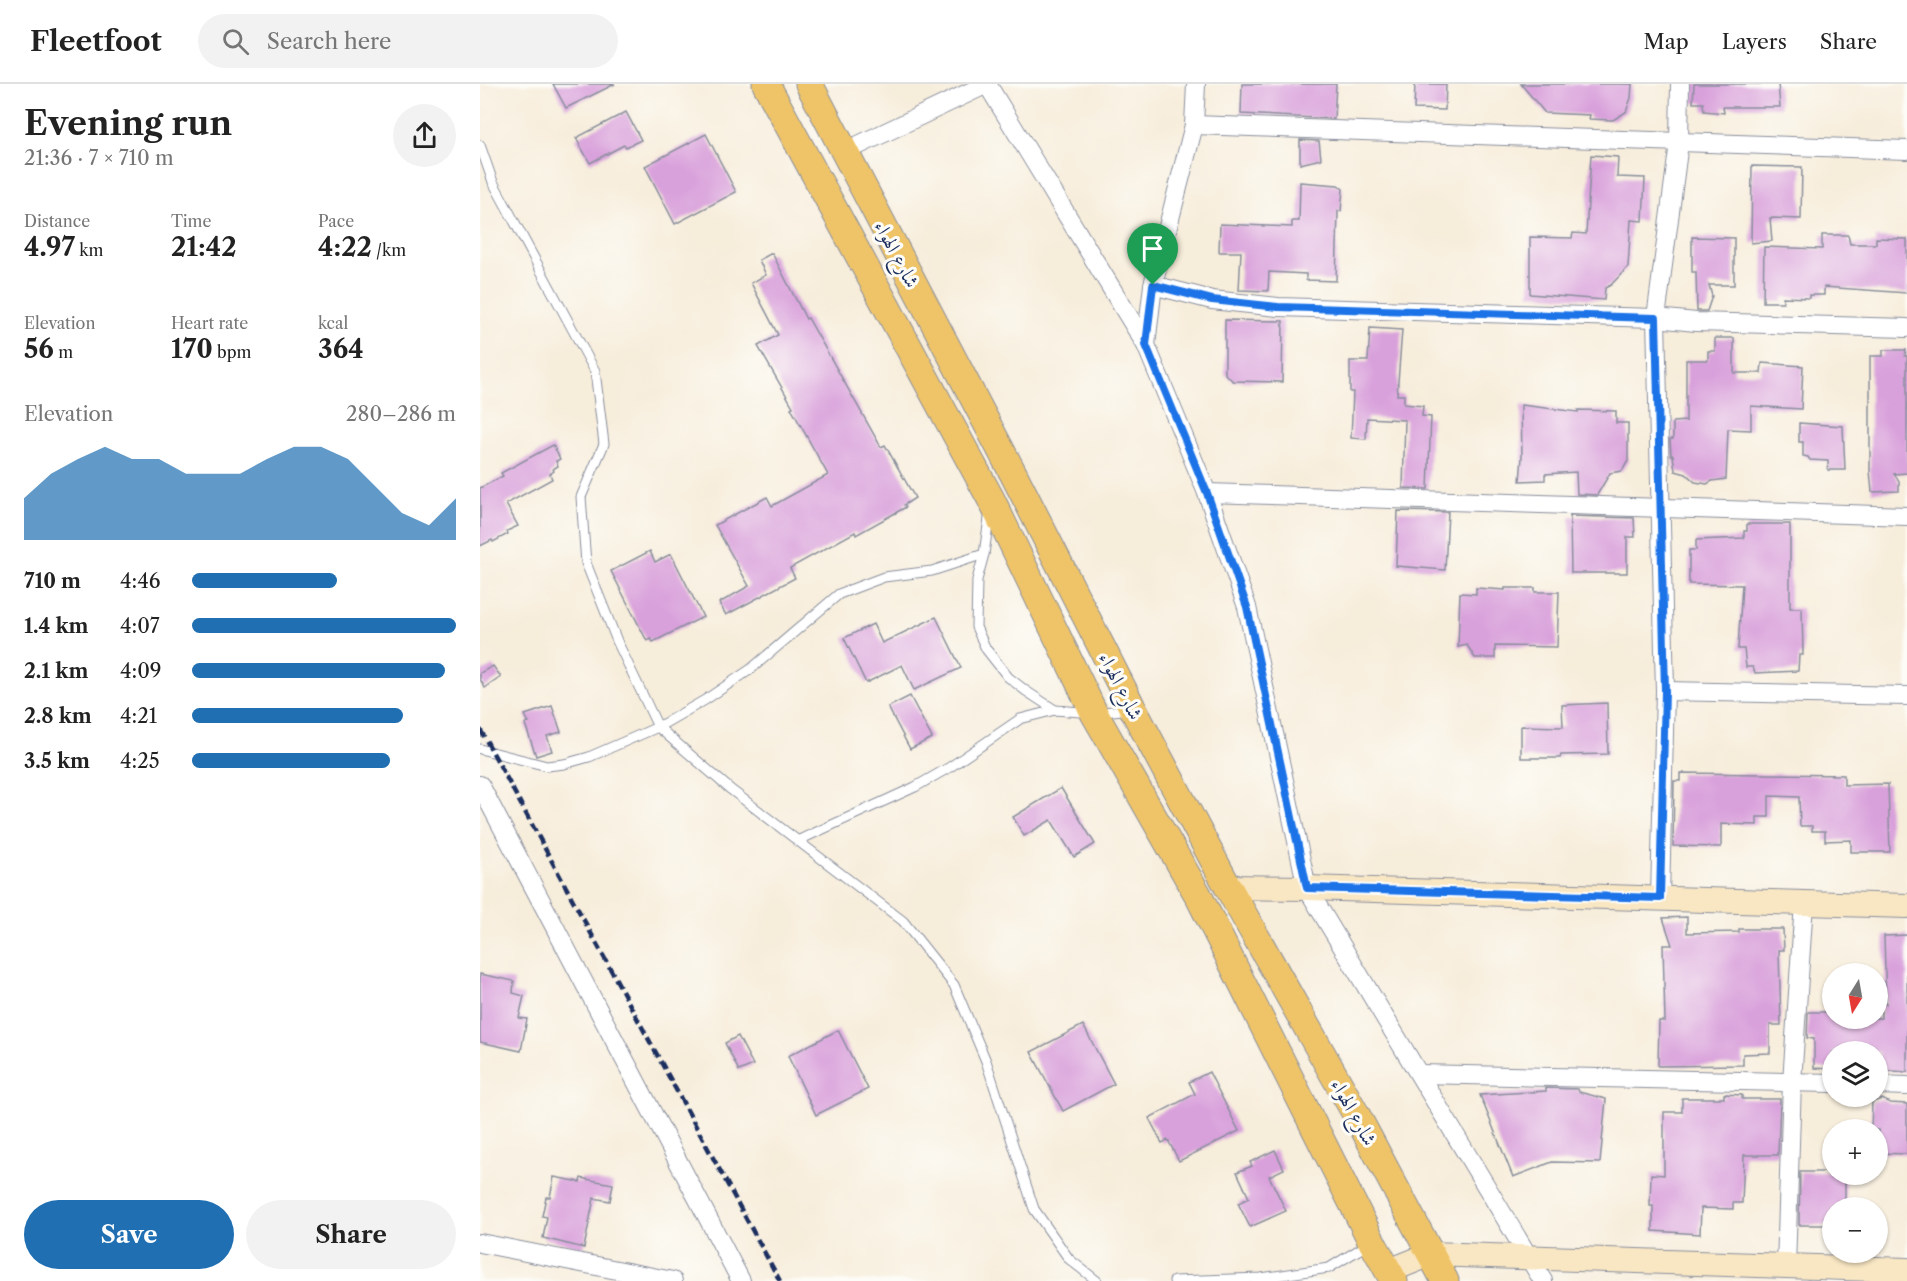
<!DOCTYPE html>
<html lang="en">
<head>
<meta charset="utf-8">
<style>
  :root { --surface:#fff; --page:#f2f2f2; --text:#222; --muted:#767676; --line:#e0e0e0; --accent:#1f6fb2 }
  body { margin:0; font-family:"Libre Caslon Text",Amiri,serif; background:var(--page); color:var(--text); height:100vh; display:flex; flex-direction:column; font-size:22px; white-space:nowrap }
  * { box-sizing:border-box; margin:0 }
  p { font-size:20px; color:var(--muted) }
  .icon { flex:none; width:33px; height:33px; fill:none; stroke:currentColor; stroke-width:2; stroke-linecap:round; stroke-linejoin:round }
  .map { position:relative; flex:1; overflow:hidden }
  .details { display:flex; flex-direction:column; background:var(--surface); width:480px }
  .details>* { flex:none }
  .needle { width:39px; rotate:191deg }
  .controls { position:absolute; left:1342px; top:879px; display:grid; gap:12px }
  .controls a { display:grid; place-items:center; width:66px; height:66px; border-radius:50%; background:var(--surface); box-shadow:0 2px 4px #0004; font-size:30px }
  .pin { position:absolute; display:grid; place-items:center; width:51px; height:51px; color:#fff; margin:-62px -26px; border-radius:50% 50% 50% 0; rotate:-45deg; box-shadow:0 0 6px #0007 }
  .pin .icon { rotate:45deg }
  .round { display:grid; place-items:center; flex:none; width:63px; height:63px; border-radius:32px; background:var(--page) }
  .summary { display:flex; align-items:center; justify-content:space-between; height:102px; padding:0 24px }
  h1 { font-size:33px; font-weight:700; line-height:45px }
  .metrics { display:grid; grid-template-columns:repeat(3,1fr); gap:9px; height:102px; padding:6px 24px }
  .metrics div { display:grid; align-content:center }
  .metrics b { font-size:26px; font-weight:700 }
  .metrics small { font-size:16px; font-weight:400 }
  .metrics p { font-size:16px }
  .chart { height:168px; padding:12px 24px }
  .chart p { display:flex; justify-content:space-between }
  .chart svg { width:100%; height:108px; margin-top:6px; fill:var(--accent); opacity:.7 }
  .cta { display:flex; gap:12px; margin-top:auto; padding:12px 24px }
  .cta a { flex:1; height:69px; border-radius:36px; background:var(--accent); color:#fff; font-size:24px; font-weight:700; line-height:69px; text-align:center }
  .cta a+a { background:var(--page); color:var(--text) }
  ul { padding:0 24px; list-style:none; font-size:20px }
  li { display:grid; grid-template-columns:96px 72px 1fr; align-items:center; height:45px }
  li i { height:15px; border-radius:8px; background:var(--accent) }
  header { display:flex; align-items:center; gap:36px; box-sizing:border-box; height:84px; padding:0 30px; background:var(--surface); border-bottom:2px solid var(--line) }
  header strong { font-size:28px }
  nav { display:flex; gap:33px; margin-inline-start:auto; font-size:21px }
  .search { width:420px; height:54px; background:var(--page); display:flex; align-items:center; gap:15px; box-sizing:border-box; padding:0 21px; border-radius:33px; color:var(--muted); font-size:22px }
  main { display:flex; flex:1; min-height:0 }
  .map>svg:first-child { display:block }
  .building { fill:#d9a1db }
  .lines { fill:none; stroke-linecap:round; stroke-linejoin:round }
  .lane-casing { stroke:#898e9c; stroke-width:11 }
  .street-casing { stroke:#898e9c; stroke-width:20 }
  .secondary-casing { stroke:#898e9c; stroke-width:26 }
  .primary-casing { stroke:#898e9c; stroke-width:29 }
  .lane { stroke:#fff; stroke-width:9 }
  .street { stroke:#fff; stroke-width:18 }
  .secondary { stroke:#f9e7c3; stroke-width:24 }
  .primary { stroke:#efc469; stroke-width:27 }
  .rail { stroke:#1b2f5e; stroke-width:4.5; stroke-dasharray:9 4.5; stroke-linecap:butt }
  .route-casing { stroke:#fff; stroke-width:12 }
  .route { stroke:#1a73e8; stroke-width:8 }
  .labels { text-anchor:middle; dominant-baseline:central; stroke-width:6; stroke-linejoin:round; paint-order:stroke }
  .street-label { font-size:20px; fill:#1b2f5e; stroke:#fdfcf7 }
</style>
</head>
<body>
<header>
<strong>Fleetfoot</strong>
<div class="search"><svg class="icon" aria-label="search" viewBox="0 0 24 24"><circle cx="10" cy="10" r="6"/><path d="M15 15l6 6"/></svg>Search here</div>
<nav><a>Map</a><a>Layers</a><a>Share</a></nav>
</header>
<main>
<section class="details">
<div class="summary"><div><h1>Evening run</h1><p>21:36 · 7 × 710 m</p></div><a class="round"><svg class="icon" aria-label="share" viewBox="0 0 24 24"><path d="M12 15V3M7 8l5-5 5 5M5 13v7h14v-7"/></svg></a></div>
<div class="metrics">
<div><p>Distance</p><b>4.97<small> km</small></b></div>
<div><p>Time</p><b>21:42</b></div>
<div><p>Pace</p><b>4:22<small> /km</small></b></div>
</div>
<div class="metrics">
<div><p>Elevation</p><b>56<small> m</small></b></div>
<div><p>Heart rate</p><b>170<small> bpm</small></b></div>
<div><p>kcal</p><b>364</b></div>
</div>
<div class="chart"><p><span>Elevation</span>280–286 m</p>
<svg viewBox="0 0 160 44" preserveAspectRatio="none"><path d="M0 44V27L10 17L20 11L30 6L40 11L50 11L60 17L70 17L80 17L90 11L100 6L110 6L120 11L130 22L140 33L150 38L160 27V44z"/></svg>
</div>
<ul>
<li><b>710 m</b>4:46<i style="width:55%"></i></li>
<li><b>1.4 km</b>4:07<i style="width:100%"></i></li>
<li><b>2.1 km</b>4:09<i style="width:96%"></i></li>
<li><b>2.8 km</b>4:21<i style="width:80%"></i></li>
<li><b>3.5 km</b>4:25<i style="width:75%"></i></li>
</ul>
<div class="cta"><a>Save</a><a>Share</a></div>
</section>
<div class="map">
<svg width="1427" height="1197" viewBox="0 0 1427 1197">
  <rect width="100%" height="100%" fill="#fdfcf7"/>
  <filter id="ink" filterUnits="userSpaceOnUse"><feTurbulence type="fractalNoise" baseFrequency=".0167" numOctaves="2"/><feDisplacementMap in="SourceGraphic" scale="12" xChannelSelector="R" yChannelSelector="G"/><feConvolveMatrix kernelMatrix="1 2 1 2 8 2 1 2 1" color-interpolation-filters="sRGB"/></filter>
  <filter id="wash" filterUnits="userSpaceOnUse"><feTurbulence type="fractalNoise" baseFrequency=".008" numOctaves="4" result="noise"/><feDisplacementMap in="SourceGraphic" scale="24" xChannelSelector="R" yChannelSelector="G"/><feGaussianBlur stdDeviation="1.35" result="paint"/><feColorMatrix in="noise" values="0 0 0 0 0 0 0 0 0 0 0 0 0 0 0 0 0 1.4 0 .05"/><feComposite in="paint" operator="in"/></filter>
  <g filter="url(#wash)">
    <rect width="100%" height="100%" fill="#f7eddb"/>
    <g id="blocks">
      <!-- building -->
      <g class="building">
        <path d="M73 0H135L86 24Z"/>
        <path d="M762 0H856L854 35 761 30Z"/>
        <path d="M935 0H966L965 26 934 25Z"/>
        <path d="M1041 0H1152L1151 14 1146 28 1133 36 1109 35 1110 31 1065 29Z"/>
        <path d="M1214 0H1298L1300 23H1243L1244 29 1224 27 1223 19H1213Z"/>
        <path d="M146 28 161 56 146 63 144 61 110 79 96 54Z"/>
        <path d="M226 50 256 108 195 140 165 82Z"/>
        <path d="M820 56 839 57 841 75 820 80Z"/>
        <path d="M1111 71 1138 73 1137 93 1165 94 1163 137 1151 136 1148 183 1131 201 1125 204 1124 216 1050 210V153L1092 154 1093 149 1106 150Z"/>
        <path d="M1272 82 1322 83 1321 135 1290 134 1292 157 1271 159Z"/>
        <path d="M820 98 858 101 863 105 861 127H858L856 197 826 196V190L789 188 788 207 759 206 761 168H739L740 140 812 143V137H819Z"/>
        <path d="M1342 151H1368L1370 160H1396V154L1427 155V209L1344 203V211H1329V214L1303 213V218H1283L1284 163 1342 165Z"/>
        <path d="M1212 153 1254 154V201H1229L1232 212 1227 227H1217L1216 188H1212Z"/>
        <path d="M292 169 326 235 328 234 401 363 405 361 435 414 424 421 426 423 376 451 375 448 310 484 315 494 246 531 239 519 269 502 235 441 287 413 292 422 348 391 311 324 313 323 278 262 298 251 271 199 286 191 279 176Z"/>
        <path d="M745 236 803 237 802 298 753 297 745 290Z"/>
        <path d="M890 244 922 246 917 311H924V320L943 322 942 332 951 333 948 405 923 404 925 336 887 334 886 355 871 354 873 308H870V277H888Z"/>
        <path d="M1235 254H1254V289H1281L1282 279 1323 282 1321 325 1271 322V346L1248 345 1246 395 1232 397 1227 400 1215 398 1206 390 1195 387 1193 371H1191L1190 355H1193V338L1206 337V276H1228V267H1235Z"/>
        <path d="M1403 266H1426L1425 272H1427V389L1414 390 1419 397V407L1392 408 1390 387V272H1403Z"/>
        <path d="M1041 321 1098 328V326L1136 327V339H1148V377L1142 387 1130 389 1117 411 1097 410 1096 388 1065 390V396L1040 397 1042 373Z"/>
        <path d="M1319 339 1363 342 1365 386H1348V377L1330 376 1328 373 1323 372V358H1319Z"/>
        <path d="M73 361 80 375 76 377 78 382 73 385 74 387 70 390 72 395 26 420 38 442 27 447 28 450 13 458 12 456 0 462V404L23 392 21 389Z"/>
        <path d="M918 427 968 428 965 486 916 482Z"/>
        <path d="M1090 432 1154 434 1155 453H1147V489H1091Z"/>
        <path d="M1267 440H1310V524H1322L1323 571H1319L1318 587 1275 589 1273 583H1266L1264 565H1258L1262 501 1209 500V466H1216V456L1264 454V447H1267Z"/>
        <path d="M170 467 175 478 191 470 223 533 173 558 171 555 167 557 131 487Z"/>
        <path d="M996 504 1025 506V504H1055V508H1079L1077 563 1015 562V574H995L987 561 978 563 980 509 996 510Z"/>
        <path d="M456 533 481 584 434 606 422 581 386 599 364 554 393 540 402 559Z"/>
        <path d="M13 582 21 593 5 604 0 595V589Z"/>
        <path d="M430 612 452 654 430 665 408 623Z"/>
        <path d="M1127 619 1128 670 1081 671 1080 674H1041V642L1083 643 1082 621Z"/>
        <path d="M72 622 81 648 67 652 72 667 56 672 45 640 49 639 45 631Z"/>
        <path d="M1200 689 1364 691V701L1408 700 1410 768H1371V756L1345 757V747H1332V742H1320L1319 713 1289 712V733H1277V741L1241 740V763L1193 762 1194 697H1200Z"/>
        <path d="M581 704 615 760 594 773 571 736 544 752 533 733Z"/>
        <path d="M1207 833V849L1259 848V845H1303L1304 866H1299L1301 941H1290V969L1263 970V981L1178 982 1179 937H1185L1183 861H1192L1183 834Z"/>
        <path d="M1427 851V988L1399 986V968H1353V985L1334 984V955L1327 954 1328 928H1353V934H1401V920H1406L1404 852Z"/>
        <path d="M0 890 34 897 33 909 44 912 39 934 47 935 41 967 0 958Z"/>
        <path d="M603 941 634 1000 583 1027 551 968Z"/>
        <path d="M358 946 388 1005 336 1031 308 972Z"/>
        <path d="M258 952 273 981 259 987 245 959Z"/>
        <path d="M729 988 759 1047 699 1077 688 1056 682 1059 669 1034 715 1010 709 998Z"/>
        <path d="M1066 1004 1098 1005 1099 1008 1126 1015 1120 1079 1072 1078 1033 1093 1000 1011 1066 1007Z"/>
        <path d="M1244 1010 1262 1011V1015H1300L1298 1071H1264L1262 1119H1253V1125L1221 1124 1220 1150 1173 1147V1122H1170L1171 1090 1184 1091V1028H1202V1014H1244Z"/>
        <path d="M1402 1015 1410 1019 1427 1020V1070L1398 1069V1046H1391L1392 1018Z"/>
        <path d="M795 1066 804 1085 789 1092 806 1127 770 1143 758 1119 769 1114 757 1088 772 1082 770 1078Z"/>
        <path d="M1320 1088H1353V1090H1365V1124H1353V1141H1319Z"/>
        <path d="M74 1093 100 1098 101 1094 133 1100 130 1117 114 1114 104 1164 63 1154 67 1133 62 1132 66 1113H70Z"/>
      </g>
    </g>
  </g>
  <g filter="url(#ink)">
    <use href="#blocks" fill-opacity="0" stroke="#898e9c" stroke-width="1.5"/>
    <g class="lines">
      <defs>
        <g id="lane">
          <path d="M0 61 13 98 115 287 124 360 101 413 106 479 137 557 178 643 250 705 423 837 474 901 506 977 554 1125 589 1175 617 1197"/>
          <path d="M510 427 504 470 497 496 496 543 506 565 528 593 546 607 575 626"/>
          <path d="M0 665 67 682 84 680 109 673 178 643 225 616 271 585 359 510 404 493 452 487 504 470"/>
          <path d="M317 757 435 703 470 683 540 635 575 626 614 629 651 625"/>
          <path d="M694 1197 781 1194 849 1184 890 1159"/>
        </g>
        <g id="street">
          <path d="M507 0 666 261 727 409 767 523 827 804 1063 1197"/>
          <path d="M714 41 1427 66"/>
          <path d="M364 68 507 0"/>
          <path d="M673 201 732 216 798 223 1176 234 1216 238 1427 244"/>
          <path d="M666 261 673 201 714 41 716 0"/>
          <path d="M727 409 1427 432"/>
          <path d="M1185 607 1427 612"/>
          <path d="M0 701 261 1197"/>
          <path d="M1180 814 1185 607 1176 234 1199 59 1200 0"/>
          <path d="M939 990 1353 999"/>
          <path d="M1398 1001 1427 1002"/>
          <path d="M0 1159 193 1197"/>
          <path d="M1306 1183 1312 998 1324 819"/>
        </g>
        <g id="secondary">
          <path d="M748 803 827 804 1427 822"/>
          <path d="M909 1187 951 1170 1427 1186"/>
        </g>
        <g id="primary">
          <path d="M286 0 512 417 614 629 718 811 892 1158 914 1197"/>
          <path d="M329 0 534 391 653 625 748 803 877 1032 965 1197"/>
        </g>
      </defs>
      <!-- lane casing -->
      <use href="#lane" class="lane-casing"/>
      <!-- street casing -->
      <use href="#street" class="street-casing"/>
      <!-- secondary casing -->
      <use href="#secondary" class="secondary-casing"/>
      <!-- primary casing -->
      <use href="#primary" class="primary-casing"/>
      <!-- lane -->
      <use href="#lane" class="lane"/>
      <!-- street -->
      <use href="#street" class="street"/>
      <!-- secondary -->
      <use href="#secondary" class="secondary"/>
      <!-- primary -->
      <use href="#primary" class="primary"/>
      <!-- rail -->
      <path class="rail" d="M0 645 300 1197"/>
    </g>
  </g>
  <g class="lines" filter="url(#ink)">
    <defs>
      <path id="route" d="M673 201 732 216 798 223 1176 234 1185 607 1180 814 827 804 767 523 727 409 666 261Z"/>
    </defs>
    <!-- route casing -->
    <use href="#route" class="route-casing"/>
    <!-- route -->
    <use href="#route" class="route"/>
  </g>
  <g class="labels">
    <!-- street labels -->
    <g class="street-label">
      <text transform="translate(417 170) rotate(62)">شارع الهواء</text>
      <text transform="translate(641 602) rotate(63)">شارع الهواء</text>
      <text transform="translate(874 1028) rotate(61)">شارع الهواء</text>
    </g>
  </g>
</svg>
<div class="controls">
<a><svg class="needle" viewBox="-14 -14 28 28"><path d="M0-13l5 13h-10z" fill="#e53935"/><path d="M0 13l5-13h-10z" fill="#767676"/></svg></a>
<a><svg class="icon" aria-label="layers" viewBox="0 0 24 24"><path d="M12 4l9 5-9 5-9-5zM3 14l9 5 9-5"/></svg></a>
<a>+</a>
<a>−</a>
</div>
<div class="pin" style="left:673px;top:201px;background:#1e9e55"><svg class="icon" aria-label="arrive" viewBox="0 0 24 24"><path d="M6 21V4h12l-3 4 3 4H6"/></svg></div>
</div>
</main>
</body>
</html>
